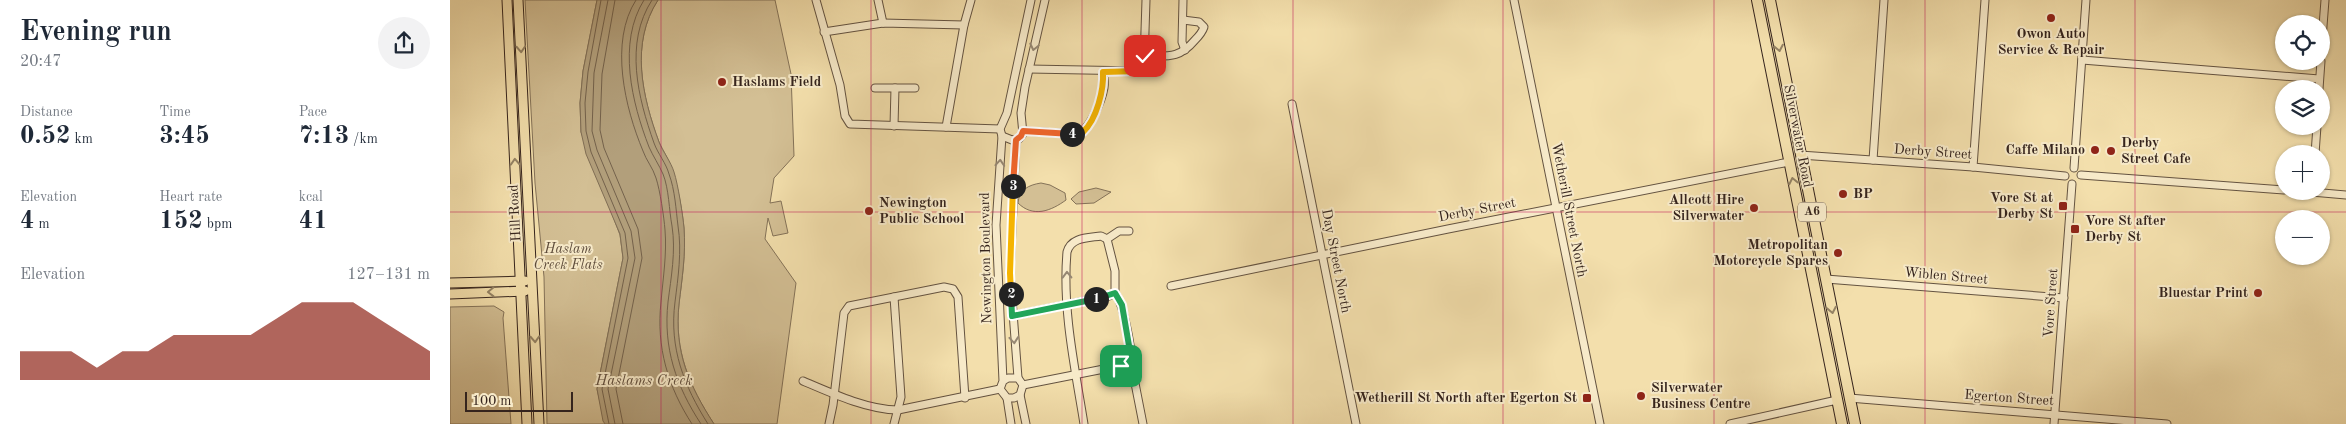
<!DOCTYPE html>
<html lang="en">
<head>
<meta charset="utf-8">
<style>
  :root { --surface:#fff; --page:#f2f2f3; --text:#1f2937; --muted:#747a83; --accent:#8f2418 }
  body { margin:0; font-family:"Old Standard TT",serif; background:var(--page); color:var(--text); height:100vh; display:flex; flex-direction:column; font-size:19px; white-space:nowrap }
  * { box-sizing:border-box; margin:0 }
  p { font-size:16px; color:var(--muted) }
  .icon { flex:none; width:28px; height:28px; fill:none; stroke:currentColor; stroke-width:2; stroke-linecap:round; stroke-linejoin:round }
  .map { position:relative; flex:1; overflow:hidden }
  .drawer { display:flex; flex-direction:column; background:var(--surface); width:450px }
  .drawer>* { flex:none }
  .buttons { position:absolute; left:1825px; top:15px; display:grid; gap:10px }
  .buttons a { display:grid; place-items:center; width:55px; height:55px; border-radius:50%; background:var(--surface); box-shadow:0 1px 4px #0004; font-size:25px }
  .scale { position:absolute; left:15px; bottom:12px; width:108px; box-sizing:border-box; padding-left:5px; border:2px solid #35241d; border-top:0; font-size:14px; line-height:18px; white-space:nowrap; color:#35241d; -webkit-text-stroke:4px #f7eac9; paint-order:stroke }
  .pin { position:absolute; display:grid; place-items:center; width:42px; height:42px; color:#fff; margin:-21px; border-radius:10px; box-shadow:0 2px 8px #0006 }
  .km { position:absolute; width:25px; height:25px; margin:-12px; border-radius:50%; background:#222; color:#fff; font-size:14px; line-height:25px; text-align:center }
  .round { display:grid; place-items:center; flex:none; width:52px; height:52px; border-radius:26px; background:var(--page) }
  .overview { display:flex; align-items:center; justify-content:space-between; height:85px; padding:0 20px }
  h1 { font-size:28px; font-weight:600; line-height:38px }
  .figures { display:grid; grid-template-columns:repeat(3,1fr); gap:8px; height:85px; padding:5px 20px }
  .figures div { display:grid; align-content:center }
  .figures b { font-size:25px; font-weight:600 }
  .figures small { font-size:14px; font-weight:400 }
  .figures p { font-size:14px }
  .chart { height:140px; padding:10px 20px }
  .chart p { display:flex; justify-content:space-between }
  .chart svg { width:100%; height:90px; margin-top:5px; fill:var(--accent); opacity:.7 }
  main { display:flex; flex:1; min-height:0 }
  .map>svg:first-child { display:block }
  .green { fill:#d3bf94; stroke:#847258 }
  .water { fill:#b29f7b; stroke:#806e55 }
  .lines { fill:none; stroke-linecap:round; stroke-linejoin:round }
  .shore { stroke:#74624c; stroke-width:1 }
  .minor-casing { stroke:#645341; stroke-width:9 }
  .major-casing { stroke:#35241d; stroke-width:11 }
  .highway-casing { stroke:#35241d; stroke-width:12 }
  .minor { stroke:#f7eac9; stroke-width:7 }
  .major { stroke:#f3dfac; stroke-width:9 }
  .highway { stroke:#f3dfac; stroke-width:10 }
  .oneway { stroke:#968773 }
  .oneway2 { stroke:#948264 }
  .split-1-casing { stroke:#fff; stroke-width:10 }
  .split-2-casing { stroke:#fff; stroke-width:10 }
  .split-3-casing { stroke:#fff; stroke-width:10 }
  .split-4-casing { stroke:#fff; stroke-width:10 }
  .split-5-casing { stroke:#fff; stroke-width:10 }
  .split-1 { stroke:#22a559; stroke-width:6 }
  .split-2 { stroke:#22a559; stroke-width:6 }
  .split-3 { stroke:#f5b400; stroke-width:6 }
  .split-4 { stroke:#f0652b; stroke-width:6 }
  .split-5 { stroke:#f5b400; stroke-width:6 }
  .grid { fill:none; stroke:#c2185b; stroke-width:1; stroke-opacity:0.55 }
  .poi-dot { fill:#8f2418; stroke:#f7eac9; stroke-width:2 }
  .labels { text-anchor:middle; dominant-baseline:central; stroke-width:4; stroke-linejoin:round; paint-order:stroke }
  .shield { fill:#f7eac9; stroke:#6f5f51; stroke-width:1 }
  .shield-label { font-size:12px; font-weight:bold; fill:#35241d }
  .poi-label { font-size:14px; font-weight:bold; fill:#35241d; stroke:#f7eac9; text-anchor:start }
  .street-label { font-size:14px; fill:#35241d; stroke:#f7eac9 }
  .park-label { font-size:14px; font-style:italic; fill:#5c4b3b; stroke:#f7eac9 }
  .water-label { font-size:15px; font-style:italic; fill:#614f3e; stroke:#f7eac9 }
</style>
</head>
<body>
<main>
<section class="drawer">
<div class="overview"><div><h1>Evening run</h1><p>20:47</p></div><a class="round"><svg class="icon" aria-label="share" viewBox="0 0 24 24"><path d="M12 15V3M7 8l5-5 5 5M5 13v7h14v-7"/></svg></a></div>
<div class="figures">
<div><p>Distance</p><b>0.52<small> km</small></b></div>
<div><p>Time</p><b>3:45</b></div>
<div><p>Pace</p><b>7:13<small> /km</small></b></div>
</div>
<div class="figures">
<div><p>Elevation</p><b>4<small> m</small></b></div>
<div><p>Heart rate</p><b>152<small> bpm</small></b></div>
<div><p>kcal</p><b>41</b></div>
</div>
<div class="chart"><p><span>Elevation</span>127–131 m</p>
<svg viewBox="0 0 160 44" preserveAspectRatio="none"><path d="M0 44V30L10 30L20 30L30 38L40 30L50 30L60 22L70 22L80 22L90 22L100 14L110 6L120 6L130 6L140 14L150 22L160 30V44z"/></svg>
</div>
</section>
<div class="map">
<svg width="1896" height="424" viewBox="0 0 1896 424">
  <rect width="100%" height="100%" fill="#f3dfac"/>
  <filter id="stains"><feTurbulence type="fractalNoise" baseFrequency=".004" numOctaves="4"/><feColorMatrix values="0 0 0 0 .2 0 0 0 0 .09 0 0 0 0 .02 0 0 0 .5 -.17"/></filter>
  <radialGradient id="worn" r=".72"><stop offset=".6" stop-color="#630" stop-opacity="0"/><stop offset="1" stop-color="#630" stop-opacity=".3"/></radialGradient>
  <!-- green -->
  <g class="green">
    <path d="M75 0H147L133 71 130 103 131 132 170 235 173 258 147 389 155 424H97L94 277 85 183Z"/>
    <path d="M208 0H325L341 74 344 156 324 178 320 203 331 201 338 233 323 236 318 218 315 239 346 283 327 424H264C239 386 224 350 229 304 232 279 236 254 234 228 232 209 228 187 222 169 219 159 213 151 209 142 192 96 180 43 208 0Z"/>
    <path d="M591 183 600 185 615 193 616 200C601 211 583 218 568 203 569 190 578 185 591 183Z"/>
    <path d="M646 188 661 192 644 203 626 204 621 199 629 192Z"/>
    <path d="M44 306 54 312 53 318 61 424H0V307Z"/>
  </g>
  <!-- water -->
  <path class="water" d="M147 0H208C180 43 192 96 209 142 213 152 221 162 224 172 228 184 233 216 234 228 236 254 232 278 229 304 224 352 239 385 264 424H155L153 421 147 389 173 258 170 234 136 154 131 132 130 103 133 71Z"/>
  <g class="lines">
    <!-- shore -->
    <g class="shore">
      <path d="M151 0 138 72 135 103 136 131 141 152 175 233 178 258 152 389 159 424"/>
      <path d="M158 0 144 73 142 131 147 150 181 231 185 258 158 389 165 424"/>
      <path d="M165 0 152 74 150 130 154 148 188 229 192 258 166 389 173 424"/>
      <path d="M186 0C159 42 175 108 193 151 196 160 203 168 206 178 210 190 214 217 215 230 217 254 213 278 211 302 206 347 218 387 242 424"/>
      <path d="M194 0C167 43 182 103 199 147 203 156 209 165 213 174 219 189 219 210 222 226 226 251 221 278 218 302 213 348 226 386 251 424"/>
      <path d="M202 0C174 43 188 98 204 143 208 154 216 163 219 174 225 190 226 210 228 226 232 251 228 278 225 302 219 348 234 386 258 424"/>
    </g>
    <defs>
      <g id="minor">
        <path d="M366 0 390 85 395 116 400 124 550 129"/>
        <path d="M428 0 433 23"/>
        <path d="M733 0 732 42 735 50"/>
        <path d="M1064 0 1150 424"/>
        <path d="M374 32 433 23 514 25"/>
        <path d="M1871 52 1875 0"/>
        <path d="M695 56C718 56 729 59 745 40 749 36 752 33 754 27L749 22 733 20"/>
        <path d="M1632 60 1869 79"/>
        <path d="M579 69 689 71 694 62 696 0"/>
        <path d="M425 88H445"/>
        <path d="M1869 89 1871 61"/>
        <path d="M842 104 906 424"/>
        <path d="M444 126 445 88H465"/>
        <path d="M496 127 514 25 521 0"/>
        <path d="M573 131 626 134C639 132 652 100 654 88 655 83 654 77 653 72"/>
        <path d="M552 136 562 140 569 139 573 134 571 113 575 87 595 0"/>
        <path d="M566 140 560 273 568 378"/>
        <path d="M1865 154 1867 126"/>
        <path d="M1350 155 1523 167 1615 176"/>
        <path d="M1423 160 1434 0"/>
        <path d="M1523 167 1535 0"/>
        <path d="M1624 168 1636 0"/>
        <path d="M1631 175 1834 190"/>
        <path d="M1850 191 1896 195"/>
        <path d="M657 239 669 231H679"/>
        <path d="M1376 279 1614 298"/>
        <path d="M721 286 998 229 1339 162"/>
        <path d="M665 293C673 303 685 357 680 368L683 373 693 424"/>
        <path d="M562 316 659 296 665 293V271L657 239"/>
        <path d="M353 381C381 393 418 410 448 410L550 389"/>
        <path d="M553 381 558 378H568L573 385 570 395 564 398H557L550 389 553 381 546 225 552 136 550 129 557 113 581 0"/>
        <path d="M573 385 664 367 680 368"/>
        <path d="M570 395 576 424"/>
        <path d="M557 398 561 424"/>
        <path d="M1399 398 1717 424"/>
        <path d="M379 424 383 405 394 313 399 306 494 287 503 289 508 297 515 398"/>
        <path d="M444 424 451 397 444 297"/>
        <path d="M634 424C625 368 612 309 617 252 621 237 638 238 651 236L657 239"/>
        <path d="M1280 424 1387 400"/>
        <path d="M1604 424 1622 184"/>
      </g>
      <g id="major">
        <path d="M57 0 77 424"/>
        <path d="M68 0 89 424"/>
        <path d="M0 283 75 281"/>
        <path d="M0 294 75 291"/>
      </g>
      <g id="highway">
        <path d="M1307 0 1392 424"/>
        <path d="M1320 0 1405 424"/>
      </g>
    </defs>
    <!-- minor casing -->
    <use href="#minor" class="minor-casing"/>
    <!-- major casing -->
    <use href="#major" class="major-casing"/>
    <!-- highway casing -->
    <use href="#highway" class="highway-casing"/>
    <!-- minor -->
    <use href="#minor" class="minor"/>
    <!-- major -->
    <use href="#major" class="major"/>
    <!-- highway -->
    <use href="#highway" class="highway"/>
  </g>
  <!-- one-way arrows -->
  <defs><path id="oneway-chevron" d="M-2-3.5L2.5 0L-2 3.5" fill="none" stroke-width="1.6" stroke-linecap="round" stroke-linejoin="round" transform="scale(1.25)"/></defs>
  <g class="oneway">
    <use href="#oneway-chevron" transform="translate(584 47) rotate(103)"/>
    <use href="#oneway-chevron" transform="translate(550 163) rotate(-86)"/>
    <use href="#oneway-chevron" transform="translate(617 275) rotate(-91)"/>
    <use href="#oneway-chevron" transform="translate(564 340) rotate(85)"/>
  </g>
  <g class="oneway2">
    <use href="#oneway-chevron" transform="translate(1329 48) rotate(79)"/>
    <use href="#oneway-chevron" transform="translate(71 49) rotate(87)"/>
    <use href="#oneway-chevron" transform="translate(65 162) rotate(-93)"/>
    <use href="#oneway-chevron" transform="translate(1343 181) rotate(-102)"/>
    <use href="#oneway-chevron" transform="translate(41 292) rotate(179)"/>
    <use href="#oneway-chevron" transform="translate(1382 310) rotate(79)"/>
    <use href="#oneway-chevron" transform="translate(85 339) rotate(87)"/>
  </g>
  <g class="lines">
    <defs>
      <path id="split-1" d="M646 299 665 293 672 305 682 363 680 368 671 366"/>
      <path id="split-2" d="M561 294 562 316 646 299"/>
      <path id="split-3" d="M561 294 560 273 563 186"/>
      <path id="split-4" d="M563 186 566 140 571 136 573 131 622 134"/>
      <path id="split-5" d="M622 134 633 132C647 119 654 89 653 72L689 71 694 64 695 56"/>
    </defs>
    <!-- split-1 casing -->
    <use href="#split-1" class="split-1-casing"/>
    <!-- split-2 casing -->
    <use href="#split-2" class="split-2-casing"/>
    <!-- split-3 casing -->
    <use href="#split-3" class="split-3-casing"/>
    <!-- split-4 casing -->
    <use href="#split-4" class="split-4-casing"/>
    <!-- split-5 casing -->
    <use href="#split-5" class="split-5-casing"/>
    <!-- split-1 -->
    <use href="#split-1" class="split-1"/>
    <!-- split-2 -->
    <use href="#split-2" class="split-2"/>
    <!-- split-3 -->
    <use href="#split-3" class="split-3"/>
    <!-- split-4 -->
    <use href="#split-4" class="split-4"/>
    <!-- split-5 -->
    <use href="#split-5" class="split-5"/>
  </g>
  <!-- grid -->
  <path class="grid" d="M211 0V424M421 0V424M632 0V424M843 0V424M1053 0V424M1264 0V424M1475 0V424M1685 0V424M0 212H1896"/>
  <!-- markers -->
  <g class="poi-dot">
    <circle cx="1601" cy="18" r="5"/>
    <circle cx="272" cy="82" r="5"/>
    <circle cx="1645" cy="150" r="5"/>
    <circle cx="1661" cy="151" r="5"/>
    <circle cx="1393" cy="194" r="5"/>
    <rect x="1608" y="201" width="10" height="10" rx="2.5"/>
    <circle cx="1304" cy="208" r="5"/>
    <circle cx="419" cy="211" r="5"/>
    <rect x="1620" y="224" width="10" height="10" rx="2.5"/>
    <circle cx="1388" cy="253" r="5"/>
    <circle cx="1808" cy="293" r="5"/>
    <circle cx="1191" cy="396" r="5"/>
    <rect x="1132" y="393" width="10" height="10" rx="2.5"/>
  </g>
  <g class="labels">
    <!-- shield labels -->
    <rect class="shield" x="1348" y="202.5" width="28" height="19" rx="4"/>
    <g class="shield-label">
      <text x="1362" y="212">A6</text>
    </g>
    <!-- poi labels -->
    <g class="poi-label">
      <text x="1601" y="34" text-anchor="middle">Owon Auto<tspan x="1601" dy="16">Service &amp; Repair</tspan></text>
      <text x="282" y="82">Haslams Field</text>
      <text x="1671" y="143">Derby<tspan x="1671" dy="16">Street Cafe</tspan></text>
      <text x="1635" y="150" text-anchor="end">Caffe Milano</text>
      <text x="1403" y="194">BP</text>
      <text x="1603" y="198" text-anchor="end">Vore St at<tspan x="1603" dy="16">Derby St</tspan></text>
      <text x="1294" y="200" text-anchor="end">Allcott Hire<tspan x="1294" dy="16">Silverwater</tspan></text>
      <text x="429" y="203">Newington<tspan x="429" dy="16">Public School</tspan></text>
      <text x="1635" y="221">Vore St after<tspan x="1635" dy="16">Derby St</tspan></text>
      <text x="1378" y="245" text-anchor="end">Metropolitan<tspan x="1378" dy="16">Motorcycle Spares</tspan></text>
      <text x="1798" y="293" text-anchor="end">Bluestar Print</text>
      <text x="1201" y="388">Silverwater<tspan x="1201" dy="16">Business Centre</tspan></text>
      <text x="1127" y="398" text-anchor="end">Wetherill St North after Egerton St</text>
    </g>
    <!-- street labels -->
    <g class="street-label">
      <text transform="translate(1348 136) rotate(79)">Silverwater Road</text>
      <text transform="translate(1483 152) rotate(4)">Derby Street</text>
      <text transform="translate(1027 210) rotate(-11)">Derby Street</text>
      <text transform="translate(1119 210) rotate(79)">Wetherill Street North</text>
      <text transform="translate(65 213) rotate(-93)">Hill Road</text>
      <text transform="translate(536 258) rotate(-91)">Newington Boulevard</text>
      <text transform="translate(886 261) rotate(79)">Day Street North</text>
      <text transform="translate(1496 276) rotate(5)">Wiblen Street</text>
      <text transform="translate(1601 303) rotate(-86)">Vore Street</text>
      <text transform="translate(1559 398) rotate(4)">Egerton Street</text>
    </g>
    <!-- park labels -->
    <g class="park-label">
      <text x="118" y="249">Haslam<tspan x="118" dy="16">Creek Flats</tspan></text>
    </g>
    <!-- water labels -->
    <g class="water-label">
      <text x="194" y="381">Haslams Creek</text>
    </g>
  </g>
  <rect width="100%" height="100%" filter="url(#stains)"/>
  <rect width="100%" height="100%" fill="url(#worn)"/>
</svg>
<div class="buttons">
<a><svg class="icon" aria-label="locate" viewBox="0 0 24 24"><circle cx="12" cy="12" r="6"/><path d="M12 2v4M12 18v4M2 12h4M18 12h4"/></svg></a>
<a><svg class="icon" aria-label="layers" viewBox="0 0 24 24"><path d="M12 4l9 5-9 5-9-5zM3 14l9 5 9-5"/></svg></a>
<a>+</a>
<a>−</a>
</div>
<div class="scale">100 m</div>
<div class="pin" style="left:671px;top:366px;background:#1e9e55"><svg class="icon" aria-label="arrive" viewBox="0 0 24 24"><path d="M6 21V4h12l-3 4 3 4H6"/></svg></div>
<div class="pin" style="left:695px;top:56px;background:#d93025"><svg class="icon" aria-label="check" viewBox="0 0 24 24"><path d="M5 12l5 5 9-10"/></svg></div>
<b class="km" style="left:646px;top:299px">1</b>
<b class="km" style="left:561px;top:294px">2</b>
<b class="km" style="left:563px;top:186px">3</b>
<b class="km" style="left:622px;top:134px">4</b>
</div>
</main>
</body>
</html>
